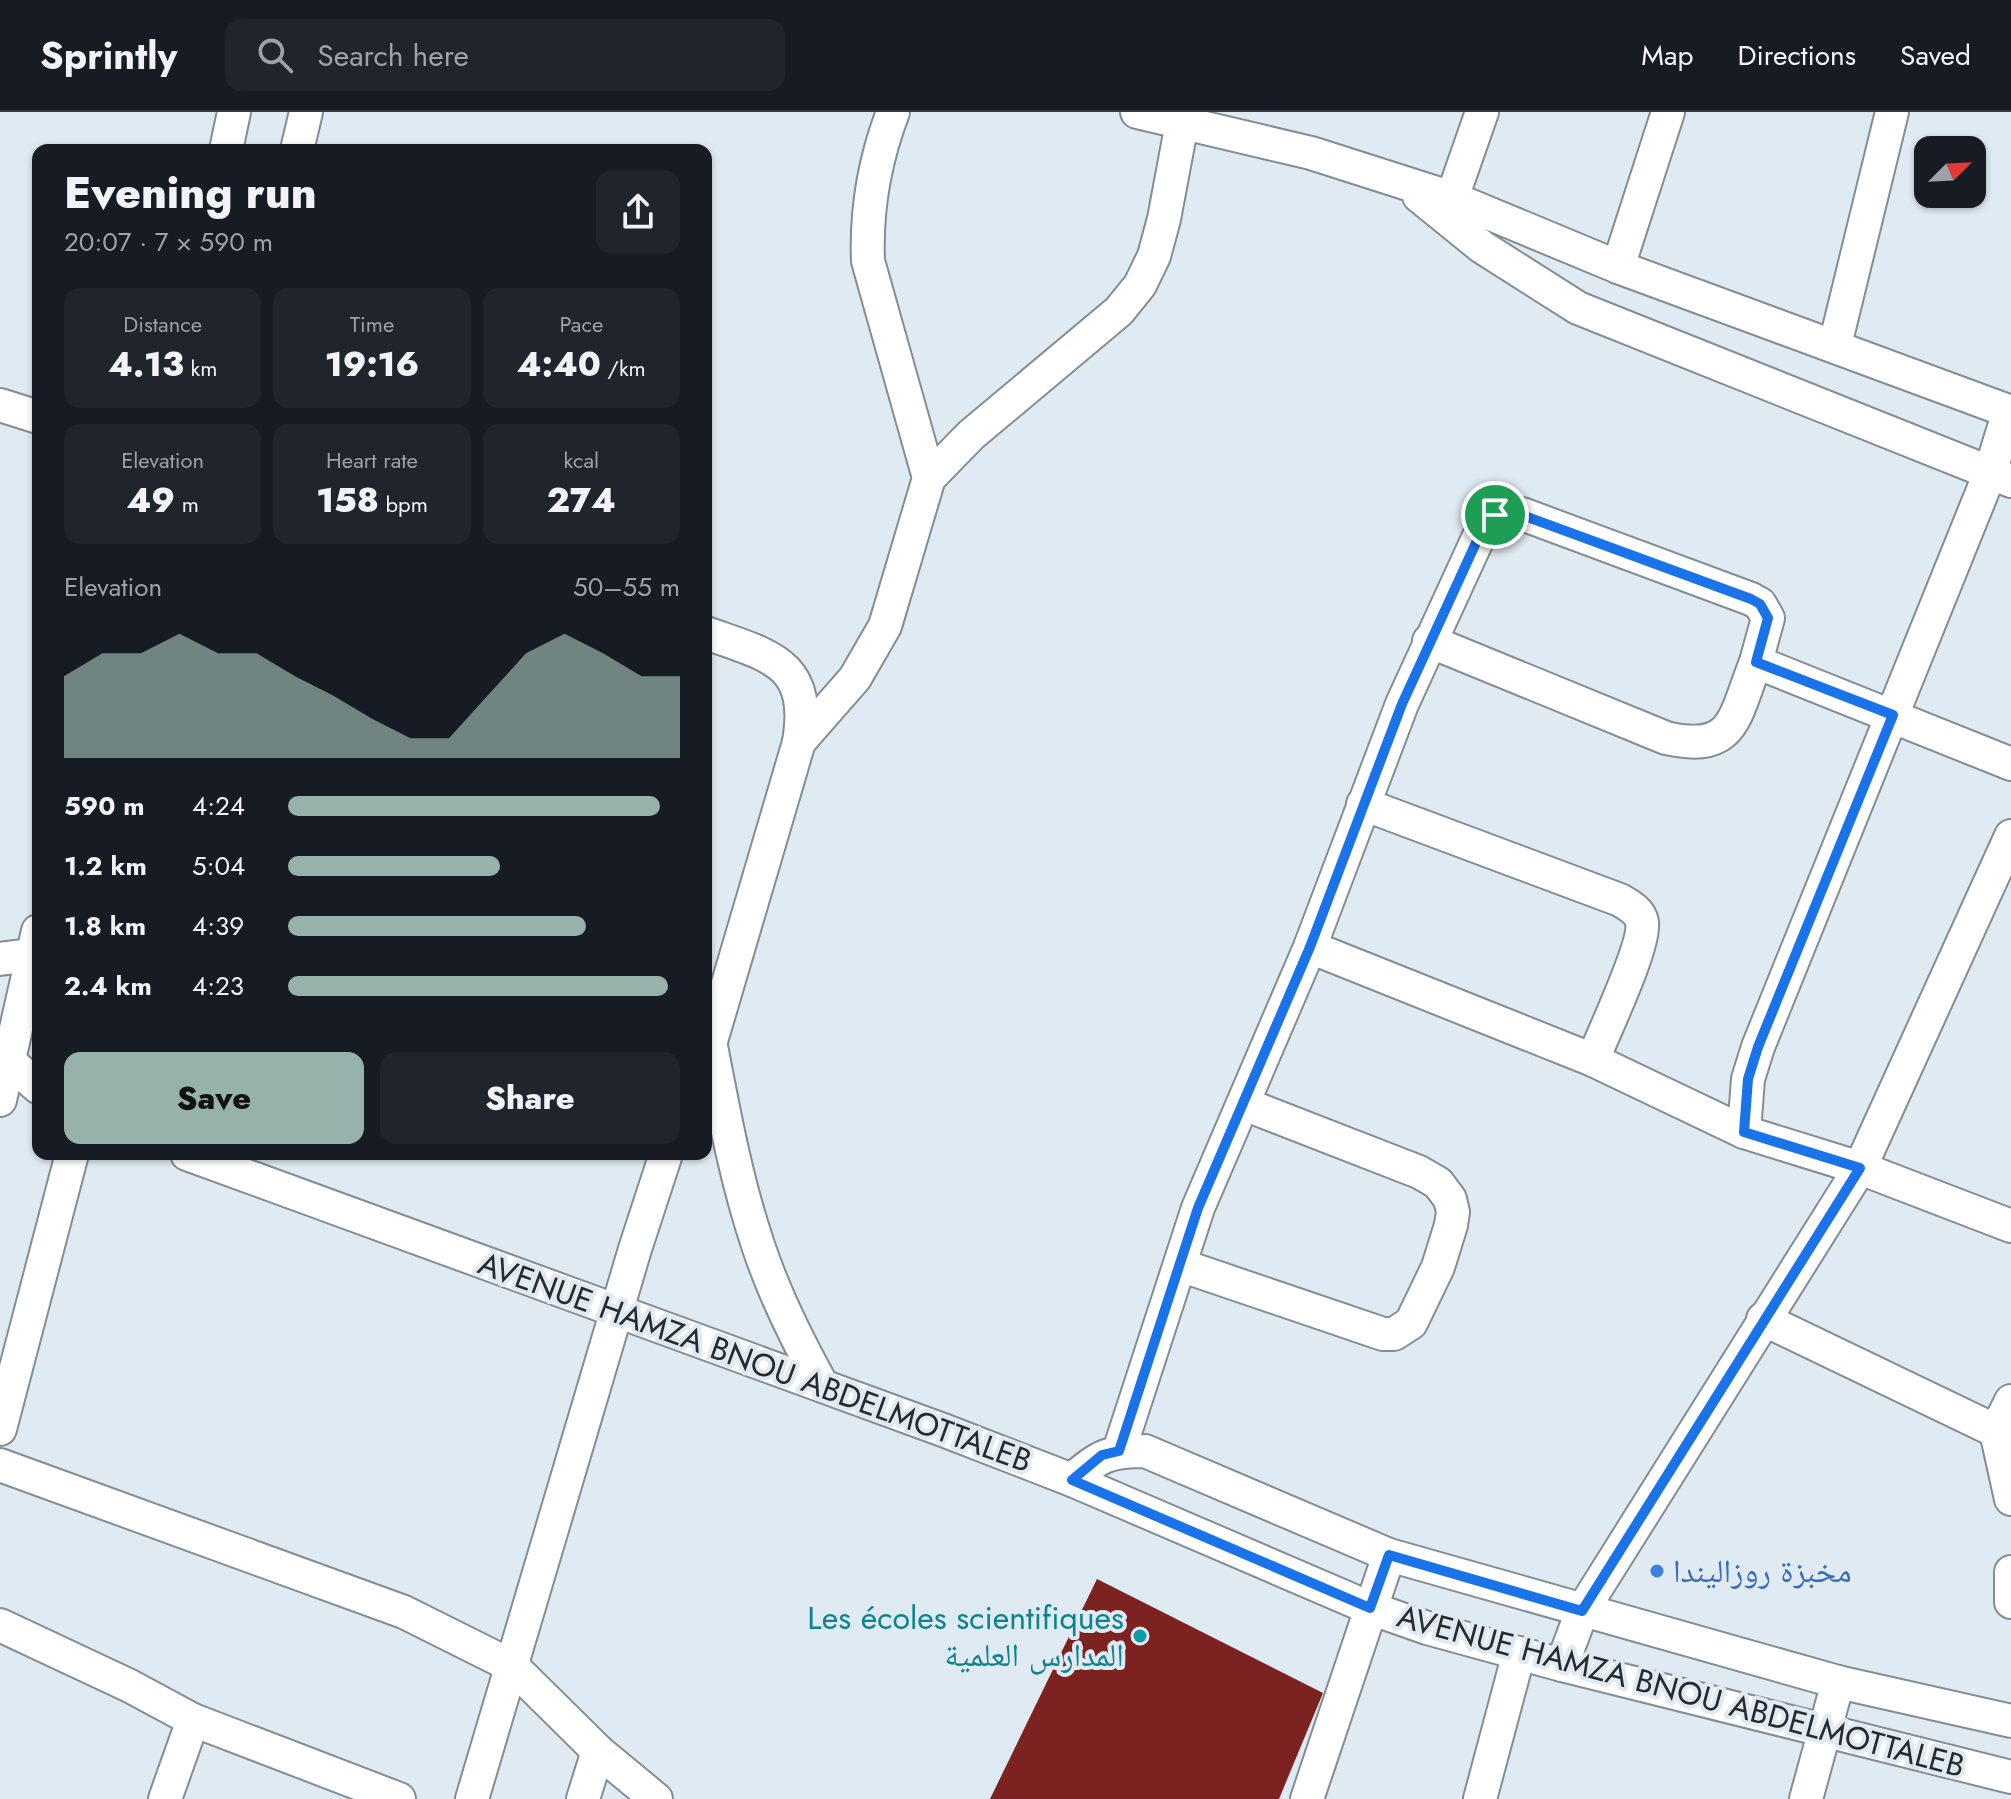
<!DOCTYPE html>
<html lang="en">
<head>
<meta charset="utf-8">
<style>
  :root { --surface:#171b24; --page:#20242c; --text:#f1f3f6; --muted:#9ea1a6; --line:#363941; --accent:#96b2aa }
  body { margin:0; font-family:Jost,"Noto Naskh Arabic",sans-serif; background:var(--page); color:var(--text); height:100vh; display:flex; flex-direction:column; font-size:30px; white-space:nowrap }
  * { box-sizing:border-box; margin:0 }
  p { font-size:26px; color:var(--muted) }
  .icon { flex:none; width:44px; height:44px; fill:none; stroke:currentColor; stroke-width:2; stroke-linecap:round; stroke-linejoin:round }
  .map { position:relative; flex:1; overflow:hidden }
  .details { position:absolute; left:32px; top:32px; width:680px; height:1016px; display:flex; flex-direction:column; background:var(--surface); border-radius:16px; box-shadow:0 2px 6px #0004 }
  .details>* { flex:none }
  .needle { width:52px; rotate:66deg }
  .buttons { position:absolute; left:1914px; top:24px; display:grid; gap:16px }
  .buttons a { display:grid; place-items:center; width:72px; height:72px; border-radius:16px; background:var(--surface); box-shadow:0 2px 6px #0004; font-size:40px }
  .pin { position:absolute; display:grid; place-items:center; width:68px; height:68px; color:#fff; margin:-34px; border:4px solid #fff; border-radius:50%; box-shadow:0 2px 8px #0007 }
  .round { display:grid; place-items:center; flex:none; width:84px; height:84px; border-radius:16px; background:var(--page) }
  .headline { display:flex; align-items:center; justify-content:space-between; height:136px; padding:0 32px }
  h1 { font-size:44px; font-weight:800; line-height:60px }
  .metrics { display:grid; grid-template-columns:repeat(3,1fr); gap:12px; height:136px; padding:8px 32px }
  .metrics div { display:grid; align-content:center; border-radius:16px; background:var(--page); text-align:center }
  .metrics b { font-size:34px; font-weight:800 }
  .metrics small { font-size:22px; font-weight:400 }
  .metrics p { font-size:22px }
  .chart { height:224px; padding:16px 32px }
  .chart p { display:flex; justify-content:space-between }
  .chart svg { width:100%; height:144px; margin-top:8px; fill:var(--accent); opacity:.7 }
  .primary-button { display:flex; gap:16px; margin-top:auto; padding:16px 32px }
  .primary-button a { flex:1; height:92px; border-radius:16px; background:var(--accent); color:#111; font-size:32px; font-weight:800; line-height:92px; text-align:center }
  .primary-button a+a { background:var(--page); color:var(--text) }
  ul { padding:0 32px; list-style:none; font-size:26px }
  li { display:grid; grid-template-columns:128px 96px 1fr; align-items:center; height:60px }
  li i { height:20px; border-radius:10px; background:var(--accent) }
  header { display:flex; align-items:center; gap:48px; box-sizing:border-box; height:112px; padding:0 40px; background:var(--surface); border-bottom:2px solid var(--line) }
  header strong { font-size:38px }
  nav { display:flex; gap:44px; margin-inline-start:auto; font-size:28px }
  .search { width:560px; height:72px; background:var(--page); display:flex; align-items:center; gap:20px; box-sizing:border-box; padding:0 28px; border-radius:16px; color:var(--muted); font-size:30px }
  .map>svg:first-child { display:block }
  .building { fill:#7c2322 }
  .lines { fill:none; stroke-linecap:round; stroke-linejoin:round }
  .street-casing { stroke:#838d94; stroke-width:36 }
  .street { stroke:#fff; stroke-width:32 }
  .route-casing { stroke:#fff; stroke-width:16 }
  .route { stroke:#1a73e8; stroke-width:10 }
  .shop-dot { fill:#3f7fe0; stroke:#e0eaf2; stroke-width:3 }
  .culture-dot { fill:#0f9aa8; stroke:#e0eaf2; stroke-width:3 }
  .labels { text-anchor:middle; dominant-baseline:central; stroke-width:8; stroke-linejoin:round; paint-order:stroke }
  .street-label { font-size:32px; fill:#282b2e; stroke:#e0eaf2 }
  .shop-label { font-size:32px; fill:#366cbe; stroke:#e0eaf2; text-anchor:start }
  .culture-label { font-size:32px; fill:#0d838f; stroke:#e0eaf2; text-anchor:end }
</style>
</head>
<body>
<header>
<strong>Sprintly</strong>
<div class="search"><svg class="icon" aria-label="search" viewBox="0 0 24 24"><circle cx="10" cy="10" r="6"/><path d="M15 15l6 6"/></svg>Search here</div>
<nav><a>Map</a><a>Directions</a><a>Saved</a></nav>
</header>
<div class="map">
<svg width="2011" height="1687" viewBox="0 0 2011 1687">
  <rect width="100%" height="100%" fill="#e0eaf2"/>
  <!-- building -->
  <path class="building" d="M1097 1467 1323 1581 1279 1687H990Z"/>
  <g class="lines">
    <defs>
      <g id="street">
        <path d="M893 0C875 47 866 99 868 149L929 366"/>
        <path d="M1137 0 1311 41 1452 86 1618 155 2011 300"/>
        <path d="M226 38 234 0"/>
        <path d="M297 38 306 0"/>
        <path d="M1419 84 1482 135 1578 196 2011 369"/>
        <path d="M1452 86 1482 0"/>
        <path d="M1618 155 1668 0"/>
        <path d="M1835 233 1892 0"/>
        <path d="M0 293 38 305"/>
        <path d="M706 521C770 544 812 550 799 630L706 946"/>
        <path d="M1429 529 1666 626C1736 642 1734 604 1756 550"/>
        <path d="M799 630 855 566 885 514 929 366 971 323 1119 199 1140 173 1154 144 1164 107 1182 11"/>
        <path d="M1363 692 1620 788C1630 794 1640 799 1642 810 1646 833 1603 921 1593 948"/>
        <path d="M1310 835 1593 948 1744 1020 1860 1056 2011 1114"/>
        <path d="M0 847 38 842"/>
        <path d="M711 934C724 1001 736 1068 758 1133 774 1182 797 1228 822 1273"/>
        <path d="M0 941 38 975"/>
        <path d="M0 988 38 819"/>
        <path d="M1744 1020 1748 967 1758 935 1990 361 2009 299"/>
        <path d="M187 1042 943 1318 1072 1368 1370 1496 1427 1516 1562 1553 2011 1665"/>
        <path d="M1180 1153 1383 1222H1394L1411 1211 1438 1155 1451 1113 1453 1100 1450 1087 1438 1071 1419 1060 1244 992"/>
        <path d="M1763 1207 1996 1319"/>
        <path d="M2011 1289 1996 1319 2011 1387"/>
        <path d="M0 1317 72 1042"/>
        <path d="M1119 1339 1198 1096 1310 835 1402 592 1486 409 1502 400 1522 402 1751 487 1760 492 1768 506 1756 550 2011 652"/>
        <path d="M0 1353 404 1500 512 1554 598 1639 656 1687"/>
        <path d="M1072 1368C1099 1344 1108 1339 1145 1339L1389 1443 1838 1570 2011 1609"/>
        <path d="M2011 1460V1490"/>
        <path d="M0 1513 130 1574 193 1608 399 1687"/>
        <path d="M1562 1553 1582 1499 1860 1056 2011 724"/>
        <path d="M165 1687 193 1608"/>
        <path d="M472 1687 635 1137 666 1042"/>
        <path d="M583 1687 598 1639"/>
        <path d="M1307 1687 1389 1443"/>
        <path d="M1480 1687 1519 1541"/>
        <path d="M1806 1687 1838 1570"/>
      </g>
    </defs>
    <!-- street casing -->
    <use href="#street" class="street-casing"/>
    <!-- street -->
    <use href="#street" class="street"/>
  </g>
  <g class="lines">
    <defs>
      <path id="route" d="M1511 399 1751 487 1760 492 1768 506 1756 550 1893 603 1758 935 1748 967 1744 1020 1860 1056 1582 1499 1389 1443 1370 1496 1072 1368 1102 1343 1119 1339 1198 1096 1310 835 1402 592 1486 409 1502 400Z"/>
    </defs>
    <!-- route casing -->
    <use href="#route" class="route-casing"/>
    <!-- route -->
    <use href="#route" class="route"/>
  </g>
  <!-- markers -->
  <circle class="shop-dot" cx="1657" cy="1459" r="8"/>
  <circle class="culture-dot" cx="1140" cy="1524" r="8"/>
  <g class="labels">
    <!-- street labels -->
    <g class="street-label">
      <text transform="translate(755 1250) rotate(20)">AVENUE HAMZA BNOU ABDELMOTTALEB</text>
      <text transform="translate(1681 1579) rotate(15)">AVENUE HAMZA BNOU ABDELMOTTALEB</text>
    </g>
    <!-- shop labels -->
    <g class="shop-label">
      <text x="1673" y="1459">مخبزة روزاليندا</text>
    </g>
    <!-- culture labels -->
    <g class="culture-label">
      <text x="1124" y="1506">Les écoles scientifiques<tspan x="1124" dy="37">المدارس العلمية</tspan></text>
    </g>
  </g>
</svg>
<div class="buttons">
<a><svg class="needle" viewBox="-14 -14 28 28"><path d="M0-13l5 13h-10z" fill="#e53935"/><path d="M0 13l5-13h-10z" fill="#9ea1a6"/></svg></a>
</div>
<div class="pin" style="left:1495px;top:403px;background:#1e9e55"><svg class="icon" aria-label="arrive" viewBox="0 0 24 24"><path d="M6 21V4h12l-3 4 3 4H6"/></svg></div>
<section class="details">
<div class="headline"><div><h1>Evening run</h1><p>20:07 · 7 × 590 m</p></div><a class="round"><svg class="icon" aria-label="share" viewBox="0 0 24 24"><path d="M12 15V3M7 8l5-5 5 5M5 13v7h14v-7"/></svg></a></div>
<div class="metrics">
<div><p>Distance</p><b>4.13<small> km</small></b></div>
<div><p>Time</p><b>19:16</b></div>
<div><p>Pace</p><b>4:40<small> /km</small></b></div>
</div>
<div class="metrics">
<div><p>Elevation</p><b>49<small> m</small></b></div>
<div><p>Heart rate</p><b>158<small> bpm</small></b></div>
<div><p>kcal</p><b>274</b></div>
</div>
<div class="chart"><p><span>Elevation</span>50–55 m</p>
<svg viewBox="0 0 160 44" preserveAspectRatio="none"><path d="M0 44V19L10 12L20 12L30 6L40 12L50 12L60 19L70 25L80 32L90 38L100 38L110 25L120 12L130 6L140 12L150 19L160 19V44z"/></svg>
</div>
<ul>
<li><b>590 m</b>4:24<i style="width:95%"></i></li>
<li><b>1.2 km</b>5:04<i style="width:54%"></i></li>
<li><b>1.8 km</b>4:39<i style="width:76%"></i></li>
<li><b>2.4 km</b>4:23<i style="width:97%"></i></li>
</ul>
<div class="primary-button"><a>Save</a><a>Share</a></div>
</section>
</div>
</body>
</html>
